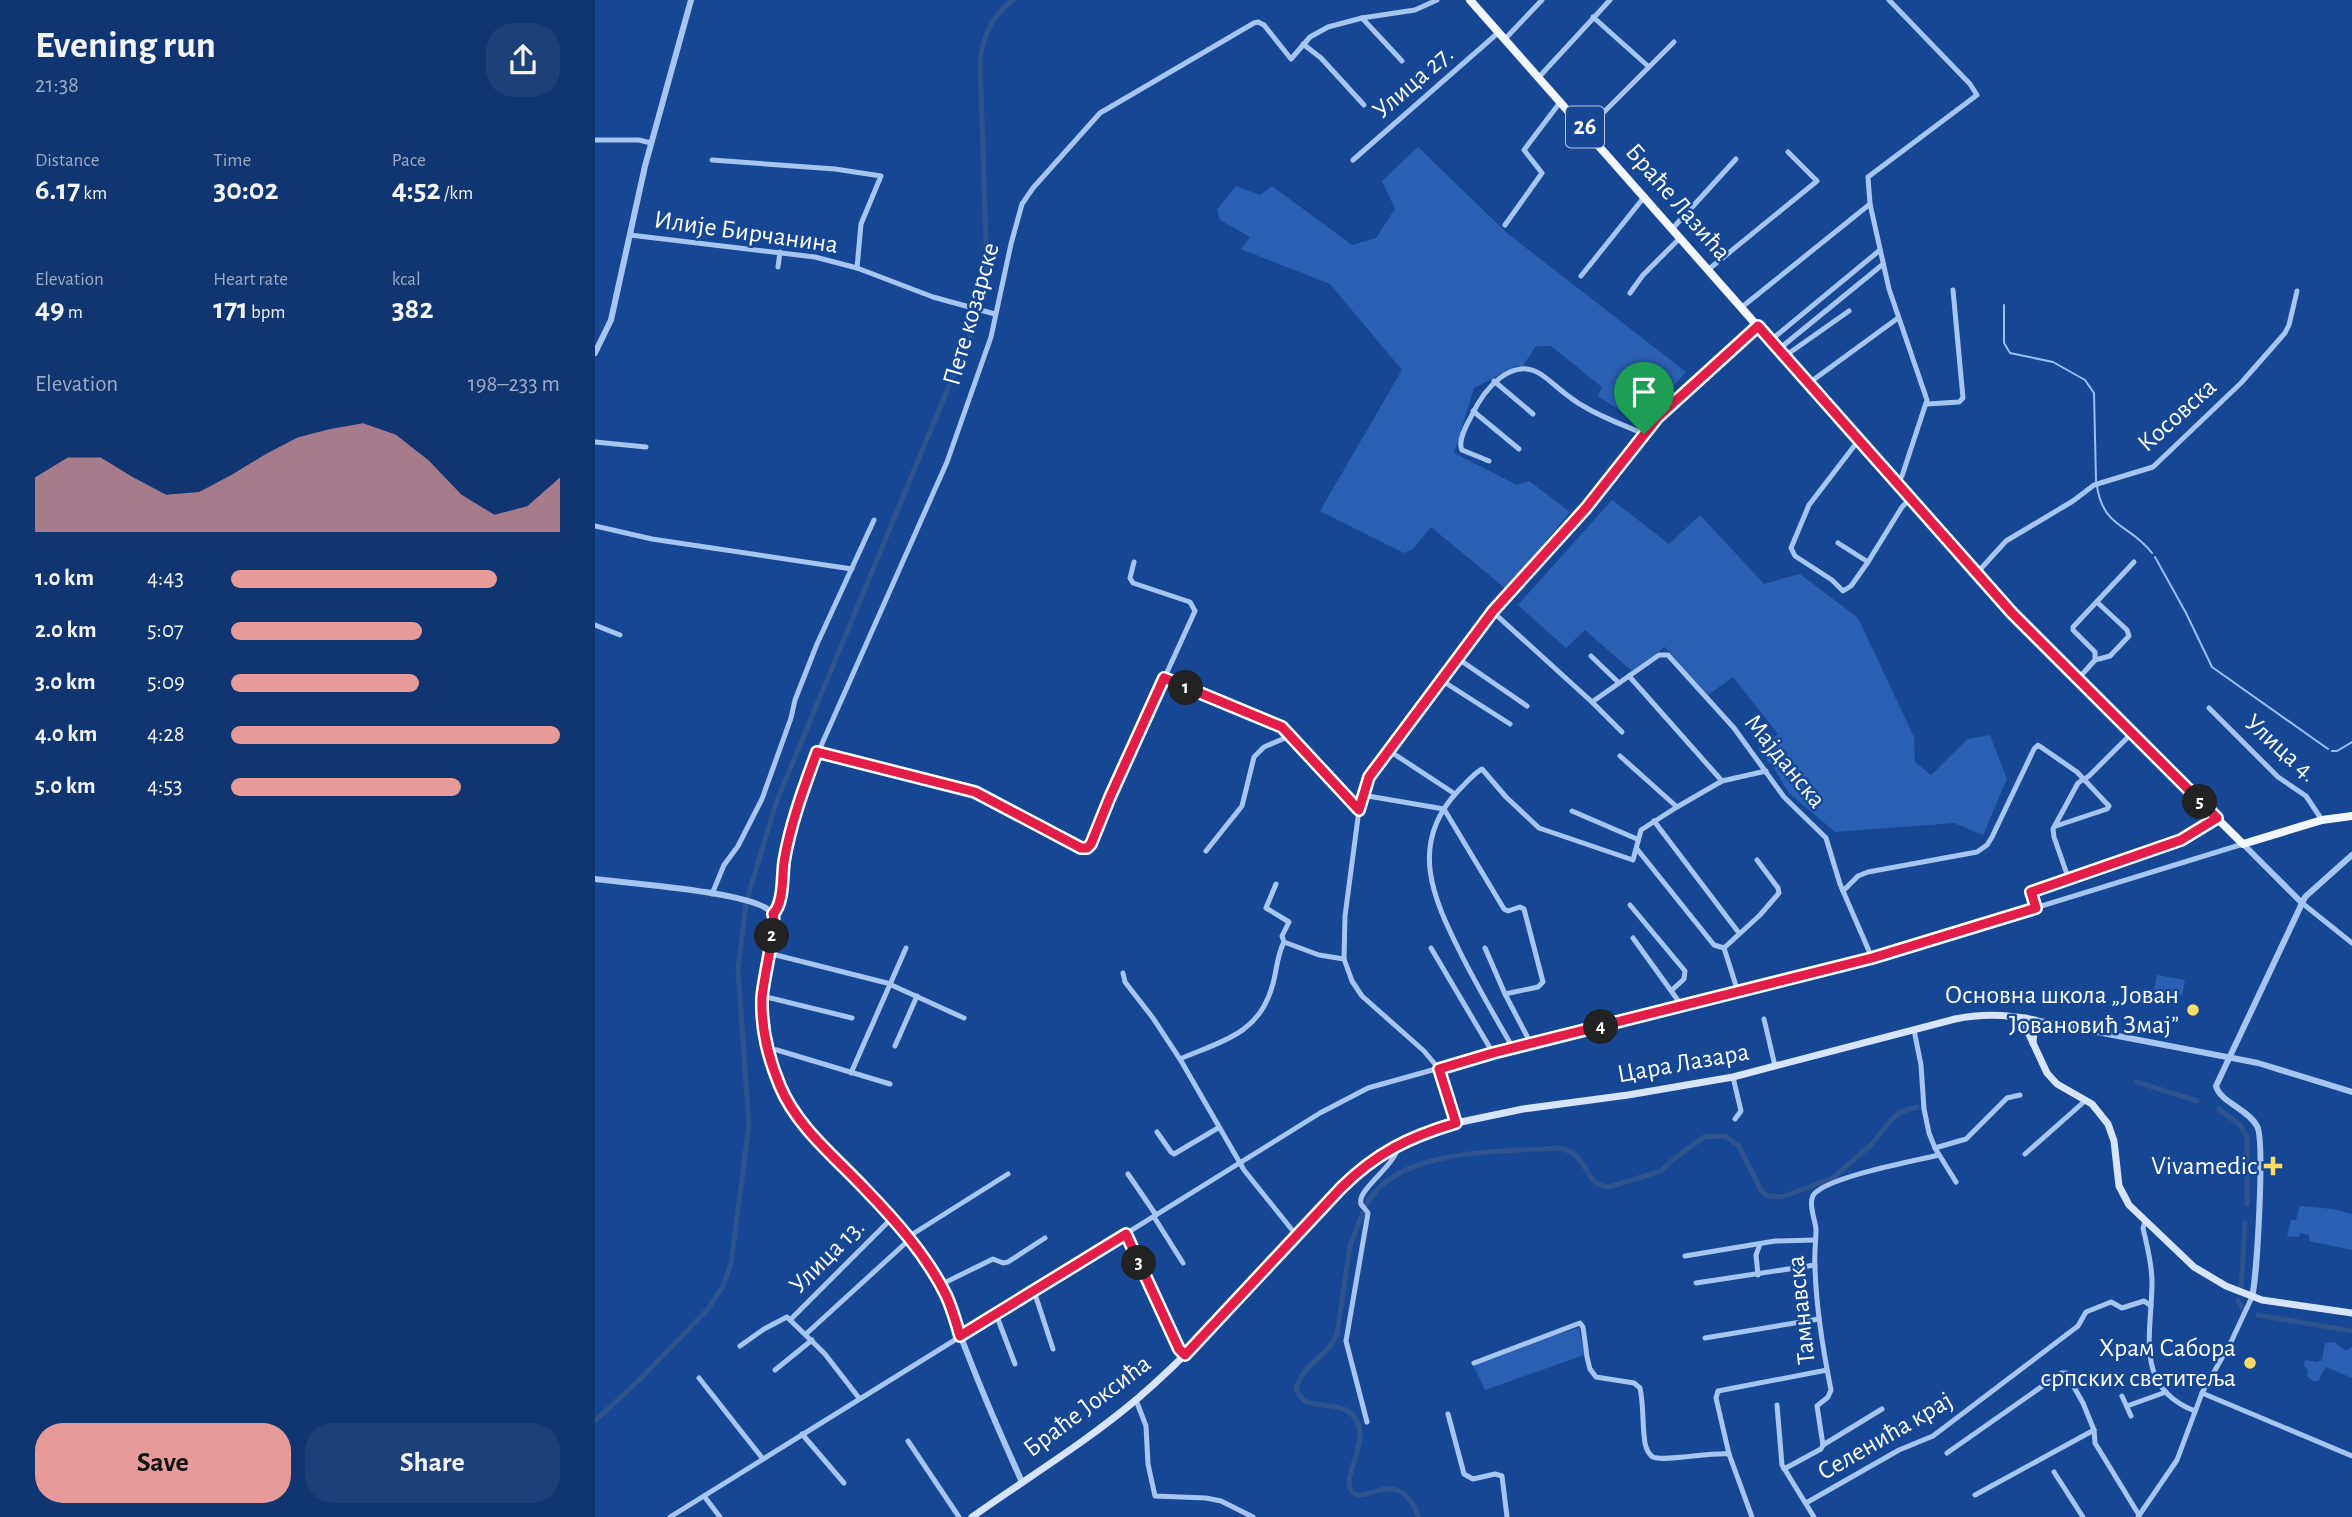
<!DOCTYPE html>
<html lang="en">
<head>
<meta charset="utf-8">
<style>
  :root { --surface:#103570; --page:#1e4078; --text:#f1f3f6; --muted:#9cabc3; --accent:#e69b98 }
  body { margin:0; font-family:"Alegreya Sans",sans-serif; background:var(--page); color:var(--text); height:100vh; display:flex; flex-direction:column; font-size:26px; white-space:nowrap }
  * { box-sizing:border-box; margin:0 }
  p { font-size:23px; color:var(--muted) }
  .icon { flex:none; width:38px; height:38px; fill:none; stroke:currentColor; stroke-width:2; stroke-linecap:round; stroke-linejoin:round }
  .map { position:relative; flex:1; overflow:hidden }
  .sheet { display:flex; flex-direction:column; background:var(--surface); width:595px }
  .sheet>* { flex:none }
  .pin { position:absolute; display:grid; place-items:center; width:60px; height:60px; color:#fff; margin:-72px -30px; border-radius:50% 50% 50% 0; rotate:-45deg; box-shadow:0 0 7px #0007 }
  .pin .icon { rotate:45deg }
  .km { position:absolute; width:35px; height:35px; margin:-18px; border-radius:50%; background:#222; color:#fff; font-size:19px; line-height:35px; text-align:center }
  .round { display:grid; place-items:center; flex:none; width:74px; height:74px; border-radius:28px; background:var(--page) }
  .headline { display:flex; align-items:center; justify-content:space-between; height:119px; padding:0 35px }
  h1 { font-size:38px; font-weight:700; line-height:52px }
  .metrics { display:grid; grid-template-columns:repeat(3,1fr); gap:10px; height:119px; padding:7px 35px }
  .metrics div { display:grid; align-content:center }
  .metrics b { font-size:30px; font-weight:700 }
  .metrics small { font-size:19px; font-weight:400 }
  .metrics p { font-size:19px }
  .chart { height:196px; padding:14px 35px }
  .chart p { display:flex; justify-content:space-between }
  .chart svg { width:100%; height:126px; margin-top:7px; fill:var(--accent); opacity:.7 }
  .button { display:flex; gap:14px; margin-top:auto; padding:14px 35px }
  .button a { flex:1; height:80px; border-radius:28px; background:var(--accent); color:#111; font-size:28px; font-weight:700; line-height:80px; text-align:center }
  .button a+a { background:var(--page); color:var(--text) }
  ul { padding:0 35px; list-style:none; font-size:23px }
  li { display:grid; grid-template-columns:112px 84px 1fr; align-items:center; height:52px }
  li i { height:18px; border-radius:9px; background:var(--accent) }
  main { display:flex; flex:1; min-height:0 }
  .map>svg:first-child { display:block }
  .green { fill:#2a60b4 }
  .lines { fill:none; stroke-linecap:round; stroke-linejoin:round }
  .stream { stroke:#9abff4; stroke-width:2 }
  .canal { stroke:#2f538d; stroke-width:5 }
  .minor { stroke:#a7c5f1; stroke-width:5 }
  .tertiary { stroke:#a7c5f1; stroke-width:6 }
  .secondary { stroke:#d6e4fc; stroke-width:7 }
  .primary { stroke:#f1f6ff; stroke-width:8 }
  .route-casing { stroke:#fff; stroke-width:14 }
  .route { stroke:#e11d48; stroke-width:9 }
  .poi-dot { fill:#ffdc67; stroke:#164795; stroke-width:2.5 }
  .labels { text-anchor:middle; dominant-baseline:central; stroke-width:5; stroke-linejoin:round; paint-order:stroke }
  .shield { fill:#164795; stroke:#b9c8df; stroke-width:2 }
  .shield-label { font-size:24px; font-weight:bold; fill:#fff }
  .street-label { font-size:26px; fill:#fff; stroke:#164795 }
  .poi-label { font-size:26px; fill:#fff; stroke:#164795; text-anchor:end }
</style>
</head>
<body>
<main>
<section class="sheet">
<div class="headline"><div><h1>Evening run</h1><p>21:38</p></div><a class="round"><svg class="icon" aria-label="share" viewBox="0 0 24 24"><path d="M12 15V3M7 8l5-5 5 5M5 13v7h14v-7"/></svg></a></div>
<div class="metrics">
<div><p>Distance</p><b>6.17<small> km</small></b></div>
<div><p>Time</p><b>30:02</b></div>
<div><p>Pace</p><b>4:52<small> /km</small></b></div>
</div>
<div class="metrics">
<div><p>Elevation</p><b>49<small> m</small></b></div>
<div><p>Heart rate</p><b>171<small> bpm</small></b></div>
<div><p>kcal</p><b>382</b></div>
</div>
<div class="chart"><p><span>Elevation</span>198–233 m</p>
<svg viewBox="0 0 160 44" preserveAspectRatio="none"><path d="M0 44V25L10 18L20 18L30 25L40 31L50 30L60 24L70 17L80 11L90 8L100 6L110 10L120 19L130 31L140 38L150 35L160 25V44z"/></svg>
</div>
<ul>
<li><b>1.0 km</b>4:43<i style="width:81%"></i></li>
<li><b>2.0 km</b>5:07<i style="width:58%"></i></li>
<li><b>3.0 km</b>5:09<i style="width:57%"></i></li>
<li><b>4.0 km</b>4:28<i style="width:100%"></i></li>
<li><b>5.0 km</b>4:53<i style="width:70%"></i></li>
</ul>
<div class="button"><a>Save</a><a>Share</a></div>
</section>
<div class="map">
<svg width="1757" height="1517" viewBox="0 0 1757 1517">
  <rect width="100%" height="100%" fill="#164795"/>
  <!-- green -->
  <g class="green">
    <path d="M823 147 913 234 1091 372 1046 424 1003 396 1007 387 956 346H941L927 367 921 366 879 388 859 453 922 485 934 481 975 512 911 589 836 527 818 549 809 553 725 511 807 370 735 284 646 249 655 237 625 220 622 210 641 186 665 195 677 186 757 245 781 238 800 209 787 181Z"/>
    <path d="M1017 500 1074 544 1105 515 1169 584 1205 574 1263 618 1319 737 1320 762 1336 775 1373 739 1395 735 1412 779 1388 835 1359 823 1240 832 1194 793 1178 767 1163 749 1183 734 1138 677 1113 695 1070 647 1037 671 990 630 971 648 923 605Z"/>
    <path d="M1562 975 1590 980 1587 995 1559 990Z"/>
    <path d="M1705 1206 1738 1209 1757 1214V1250L1714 1241V1235L1705 1233 1704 1237 1692 1236 1696 1220H1701Z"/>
    <path d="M984 1328 989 1355 890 1390 878 1365 935 1342Z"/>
    <path d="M1739 1342 1751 1351 1757 1347V1378L1731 1367 1723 1381H1718L1712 1376 1713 1370 1709 1366 1710 1360 1722 1362 1727 1360 1730 1343Z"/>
  </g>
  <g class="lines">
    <!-- stream -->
    <g class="stream">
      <path d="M1409 305V343L1415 353 1458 362 1490 380 1499 393 1501 481"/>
      <path d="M1502 486C1508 528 1536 525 1557 553"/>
      <path d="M1560 557 1591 613 1617 667 1733 749"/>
      <path d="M1737 751H1742L1757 742"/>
    </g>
    <!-- canal -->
    <g class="canal">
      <path d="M1542 1082 1602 1101"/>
      <path d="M1624 1109 1645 1125 1652 1137V1204"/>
      <path d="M771 1205C802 1147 907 1152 964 1148 968 1149 972 1150 976 1152 993 1162 991 1185 1014 1187L1066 1171 1080 1158 1109 1137 1130 1136 1143 1145 1166 1190 1172 1196 1187 1197 1238 1178 1277 1144 1296 1120 1305 1112 1322 1107"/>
      <path d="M768 1212 755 1246 742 1334C733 1357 706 1364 701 1390L709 1401C721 1406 739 1404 751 1410 785 1430 745 1475 756 1490 769 1510 801 1460 824 1517"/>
      <path d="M1646 1290 1650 1223"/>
      <path d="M1643 1300 1647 1308"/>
      <path d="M1663 1315 1757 1331"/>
      <path d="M0 1421 45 1379 113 1309 128 1286 136 1264 154 1125 143 970 151 903 181 803 376 333 392 271 385 60C389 33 397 16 418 0"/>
    </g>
    <!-- minor -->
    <g class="minor">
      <path d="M1294 0 1375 84 1382 95 1273 177 1275 204 1294 289 1332 400 1307 476 1301 484"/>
      <path d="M998 17 1054 67"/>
      <path d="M767 18 807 61"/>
      <path d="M910 39 947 0"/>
      <path d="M708 44 726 58 769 105"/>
      <path d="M944 77 1015 0"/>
      <path d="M992 129 1079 42"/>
      <path d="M0 140H44L56 143"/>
      <path d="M117 160 240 169 286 176 266 224 262 268"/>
      <path d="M758 160 904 32"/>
      <path d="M910 225 947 173 929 150 966 101"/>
      <path d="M1078 228 1141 159"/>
      <path d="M35 235 220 257 262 268 338 297 400 314"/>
      <path d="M183 267 185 252"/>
      <path d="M1114 269 1222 181 1193 152"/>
      <path d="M986 276 1050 196"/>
      <path d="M1035 293 1048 275 1086 237"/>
      <path d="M1147 307 1275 204"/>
      <path d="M1176 340 1285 250"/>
      <path d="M1184 349 1287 265"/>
      <path d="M1190 356 1254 311"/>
      <path d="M899 381 938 414"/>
      <path d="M1214 383 1303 318"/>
      <path d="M1332 404 1364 402 1368 398 1358 290"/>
      <path d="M878 411 924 449"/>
      <path d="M1263 441 1214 505 1196 548 1200 556 1237 580 1248 591 1256 586 1273 562"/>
      <path d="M0 442 51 447"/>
      <path d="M894 461 867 450C862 441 872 424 877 415 888 391 917 354 947 375 961 385 974 399 990 407 1008 418 1029 425 1049 434"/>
      <path d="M0 526 57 539 257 569"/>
      <path d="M1243 543 1273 562 1307 507 1315 499"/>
      <path d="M1381 574 1411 541 1478 501 1499 485 1558 467 1646 383 1690 333 1694 325 1702 291"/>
      <path d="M898 612 997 702 1064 655H1073L1139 728 1189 797 1231 838 1245 884 1277 958"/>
      <path d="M0 625 25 635"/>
      <path d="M996 656 1024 683"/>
      <path d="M862 658 932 706"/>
      <path d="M1500 660V652L1478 630V627L1539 562"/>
      <path d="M1034 676 1127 781"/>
      <path d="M569 678 687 727 764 810"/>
      <path d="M846 680 915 724"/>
      <path d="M1482 680 1500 660 1515 656 1534 636 1532 630 1502 602"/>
      <path d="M997 702 1027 732"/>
      <path d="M1614 708 1683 777 1711 796 1727 820"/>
      <path d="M793 750 860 794"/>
      <path d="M222 752 380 792 486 848H492L496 844 515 797 600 611 595 602 538 583 535 578 539 562"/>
      <path d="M767 795 849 809 909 909 913 911 925 907 929 909 948 982 943 987 910 994"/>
      <path d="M1082 807 1127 781 1171 771"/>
      <path d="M977 811 1042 839"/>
      <path d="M1059 821 1144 933"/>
      <path d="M1042 849 1119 945 1129 948"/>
      <path d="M611 851 647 806 659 757 669 747 697 735"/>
      <path d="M1474 880 1459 837 1458 829 1483 783 1494 776 1537 733"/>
      <path d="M1248 891 1263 876 1273 872 1382 852 1392 845 1397 837 1439 749 1443 745 1482 772 1514 806 1512 809 1461 826"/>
      <path d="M117 894 129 865 143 846 167 799 196 718 200 700 222 644 279 520"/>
      <path d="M1707 903 1757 943"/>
      <path d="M1035 905 1090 971 1089 979 1077 990"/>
      <path d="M1441 908 1436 893 1586 840 1622 818"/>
      <path d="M178 914 183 905 190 858 214 773 352 462 396 337 416 244 427 204 438 188 505 113 659 23 663 22 669 25 696 59 715 37 733 27 767 18 820 10 842 0"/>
      <path d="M1038 938 1087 1006"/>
      <path d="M689 942 724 955 749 959"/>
      <path d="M836 948 898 1053"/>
      <path d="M890 948 910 994 936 1044"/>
      <path d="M1129 948 1165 915 1184 893 1183 888 1162 860"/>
      <path d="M1129 948 1143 992"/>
      <path d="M173 953 292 983 369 1018"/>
      <path d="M528 973 530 982 558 1018 585 1059 649 1170 702 1236"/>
      <path d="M167 996 257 1018"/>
      <path d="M1169 1019 1180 1066"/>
      <path d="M1319 1030 1326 1065 1329 1109 1334 1133 1340 1148 1361 1182"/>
      <path d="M300 1046 322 996"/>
      <path d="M918 1048C900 1017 882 986 866 954 838 898 813 844 863 791 871 783 878 774 887 769L911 797 944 828 1038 860 1046 830 1082 807 1025 756"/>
      <path d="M172 1049 182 1050 295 1084"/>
      <path d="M585 1059C624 1042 662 1035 676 990 682 974 681 957 689 942L687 936 694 922 671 908 681 884"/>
      <path d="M256 1073 311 948"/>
      <path d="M1138 1077 1146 1111 1140 1119"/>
      <path d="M861 1123 844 1069 829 1051 767 996 757 981 749 959 750 916 764 810 769 787 793 750 898 612 991 508 1063 417 1163 325"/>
      <path d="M562 1132 576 1152 579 1154 623 1128"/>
      <path d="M1340 1148 1371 1139 1412 1098 1425 1095"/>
      <path d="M1430 1154 1491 1100"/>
      <path d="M533 1174 561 1215"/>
      <path d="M559 1217 588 1263"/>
      <path d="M1550 1222 1548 1228C1552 1246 1557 1263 1557 1282 1557 1333 1538 1387 1600 1411"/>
      <path d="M531 1234 584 1349 590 1355"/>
      <path d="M313 1237 413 1174"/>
      <path d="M1090 1256 1180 1241 1220 1240"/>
      <path d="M1163 1275 1161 1255 1165 1244"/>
      <path d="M1101 1283 1220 1265"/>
      <path d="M345 1285 398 1259 408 1263 413 1262 450 1238"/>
      <path d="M439 1291 458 1349"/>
      <path d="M401 1314 420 1364"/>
      <path d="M195 1320 297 1218"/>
      <path d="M211 1334 315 1239"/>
      <path d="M1110 1338 1224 1319"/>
      <path d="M145 1346 169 1329 192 1317 230 1354 264 1398"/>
      <path d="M879 1363 985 1323 988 1327 992 1357 995 1369 1001 1377 1039 1383 1045 1388C1049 1406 1047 1425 1050 1443 1051 1448 1053 1454 1058 1457 1069 1462 1116 1452 1134 1454"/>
      <path d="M180 1370 217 1340"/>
      <path d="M104 1378 168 1459"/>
      <path d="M1607 1393 1757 1456"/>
      <path d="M1527 1396 1536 1416"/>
      <path d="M541 1400 551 1426 553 1464 560 1496 611 1498 626 1501 658 1517"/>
      <path d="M1182 1405 1187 1465 1219 1517"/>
      <path d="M1532 1406 1571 1392"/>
      <path d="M853 1414 869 1474 878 1479 900 1474 907 1476 912 1517"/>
      <path d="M772 1422 751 1341 773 1213C771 1210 768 1207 766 1204 761 1189 804 1164 803 1144"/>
      <path d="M207 1434 249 1483"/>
      <path d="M313 1441 364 1517"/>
      <path d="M1228 1445 1287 1409"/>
      <path d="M1352 1453 1466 1373H1471L1488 1403 1499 1430 1500 1443 1544 1515"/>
      <path d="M1189 1469 1226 1449 1228 1445 1222 1406 1233 1397 1236 1390C1228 1350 1221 1309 1220 1267 1219 1255 1221 1242 1221 1229 1220 1219 1212 1201 1220 1193 1238 1176 1318 1161 1344 1155"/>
      <path d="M1459 1472 1488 1517"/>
      <path d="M1380 1495 1499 1430"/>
      <path d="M109 1496 125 1517"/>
      <path d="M1211 1503 1304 1450 1338 1436 1483 1326 1491 1312 1516 1302 1527 1308 1549 1301 1556 1306"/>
      <path d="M75 1517 725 1113 773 1088 898 1053 1277 958 1648 844"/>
      <path d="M1157 1517 1134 1454 1121 1398 1123 1391 1232 1370"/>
      <path d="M1543 1517 1582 1460 1607 1393 1636 1342 1657 1297"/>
    </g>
    <!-- tertiary -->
    <g class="tertiary">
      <path d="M0 353 16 320 50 166 96 0"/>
      <path d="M1648 844 1707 903"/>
      <path d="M0 879C31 883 159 892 176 912 186 924 174 946 172 958 166 1009 164 1040 186 1088 200 1121 227 1145 252 1170 279 1198 307 1226 329 1258 349 1289 359 1321 373 1355 389 1397 408 1440 427 1482"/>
      <path d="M1440 1020 1663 1063 1757 1092"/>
      <path d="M1657 1297C1662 1277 1670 1140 1662 1126 1653 1109 1625 1102 1621 1086L1710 897 1757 855"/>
    </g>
    <!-- secondary -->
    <g class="secondary">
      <path d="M1431 1018 1432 1030 1452 1073 1462 1084 1497 1104 1513 1124 1519 1141 1524 1186 1534 1205 1599 1267 1631 1286 1667 1300 1757 1313"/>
      <path d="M377 1517C432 1478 490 1443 542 1399 619 1333 682 1253 753 1181L796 1148 861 1123 928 1109 1033 1095 1138 1077 1360 1019C1388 1013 1412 1014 1440 1020L1438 1043"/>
    </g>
    <!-- primary -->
    <path class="primary" d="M875 0 1381 574 1482 680 1648 844 1727 820 1757 816"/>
  </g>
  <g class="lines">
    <defs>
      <path id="route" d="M1163 326 1417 613 1622 818 1586 840 1436 892 1441 908 1277 958 898 1053 844 1069 861 1123C814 1137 781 1153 746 1188L590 1355 584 1349 531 1234 365 1336C361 1322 357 1308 351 1295 332 1256 300 1220 270 1189 240 1157 202 1127 185 1086 173 1057 166 1030 167 998 168 980 182 925 178 914 189 903 187 877 189 862 195 825 209 787 222 752L380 792 486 848H492L496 844 515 797 569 678 687 727 764 810 774 777 898 611 991 508 1063 417Z"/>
    </defs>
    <!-- route casing -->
    <use href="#route" class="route-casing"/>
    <!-- route -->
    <use href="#route" class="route"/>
  </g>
  <!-- markers -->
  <g class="poi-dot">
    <circle cx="1598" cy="1010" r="7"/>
    <path d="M1674.5 1155.5h7v7h7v7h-7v7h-7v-7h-7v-7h7z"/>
    <circle cx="1655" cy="1363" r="7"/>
  </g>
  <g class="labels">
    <!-- shield labels -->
    <rect class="shield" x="971" y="106.5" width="38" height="41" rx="5"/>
    <g class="shield-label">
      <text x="990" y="127">26</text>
    </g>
    <!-- street labels -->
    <g class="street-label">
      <text transform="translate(818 82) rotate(-41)">Улица 27.</text>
      <text transform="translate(1083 202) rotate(49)">Браће Лазића</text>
      <text transform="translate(151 232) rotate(8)">Илије Бирчанина</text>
      <text transform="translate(376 314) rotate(-74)">Пете козарске</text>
      <text transform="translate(1582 415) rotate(-42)">Косовска</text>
      <text transform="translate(1686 748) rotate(42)">Улица 4.</text>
      <text transform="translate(1190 761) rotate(51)">Мајданска</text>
      <text transform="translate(1088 1063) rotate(-10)">Цара Лазара</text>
      <text transform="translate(232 1256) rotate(-45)">Улица 13.</text>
      <text transform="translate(1206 1310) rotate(-96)">Тамнавска</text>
      <text transform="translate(492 1406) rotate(-37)">Браће Јоксића</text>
      <text transform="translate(1290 1436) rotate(-30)">Селенића крај</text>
    </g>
    <!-- poi labels -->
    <g class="poi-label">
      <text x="1584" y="995">Основна школа „Јован<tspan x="1584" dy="30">Јовановић Змај”</tspan></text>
      <text x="1662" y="1166">Vivamedic</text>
      <text x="1641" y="1348">Храм Сабора<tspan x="1641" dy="30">српских светитеља</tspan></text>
    </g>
  </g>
</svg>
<div class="pin" style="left:1049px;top:434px;background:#1e9e55"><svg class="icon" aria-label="arrive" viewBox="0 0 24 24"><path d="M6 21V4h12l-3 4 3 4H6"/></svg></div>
<b class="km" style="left:591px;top:688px">1</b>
<b class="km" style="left:177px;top:936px">2</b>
<b class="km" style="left:544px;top:1263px">3</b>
<b class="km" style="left:1006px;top:1027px">4</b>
<b class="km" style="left:1605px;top:802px">5</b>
</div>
</main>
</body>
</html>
